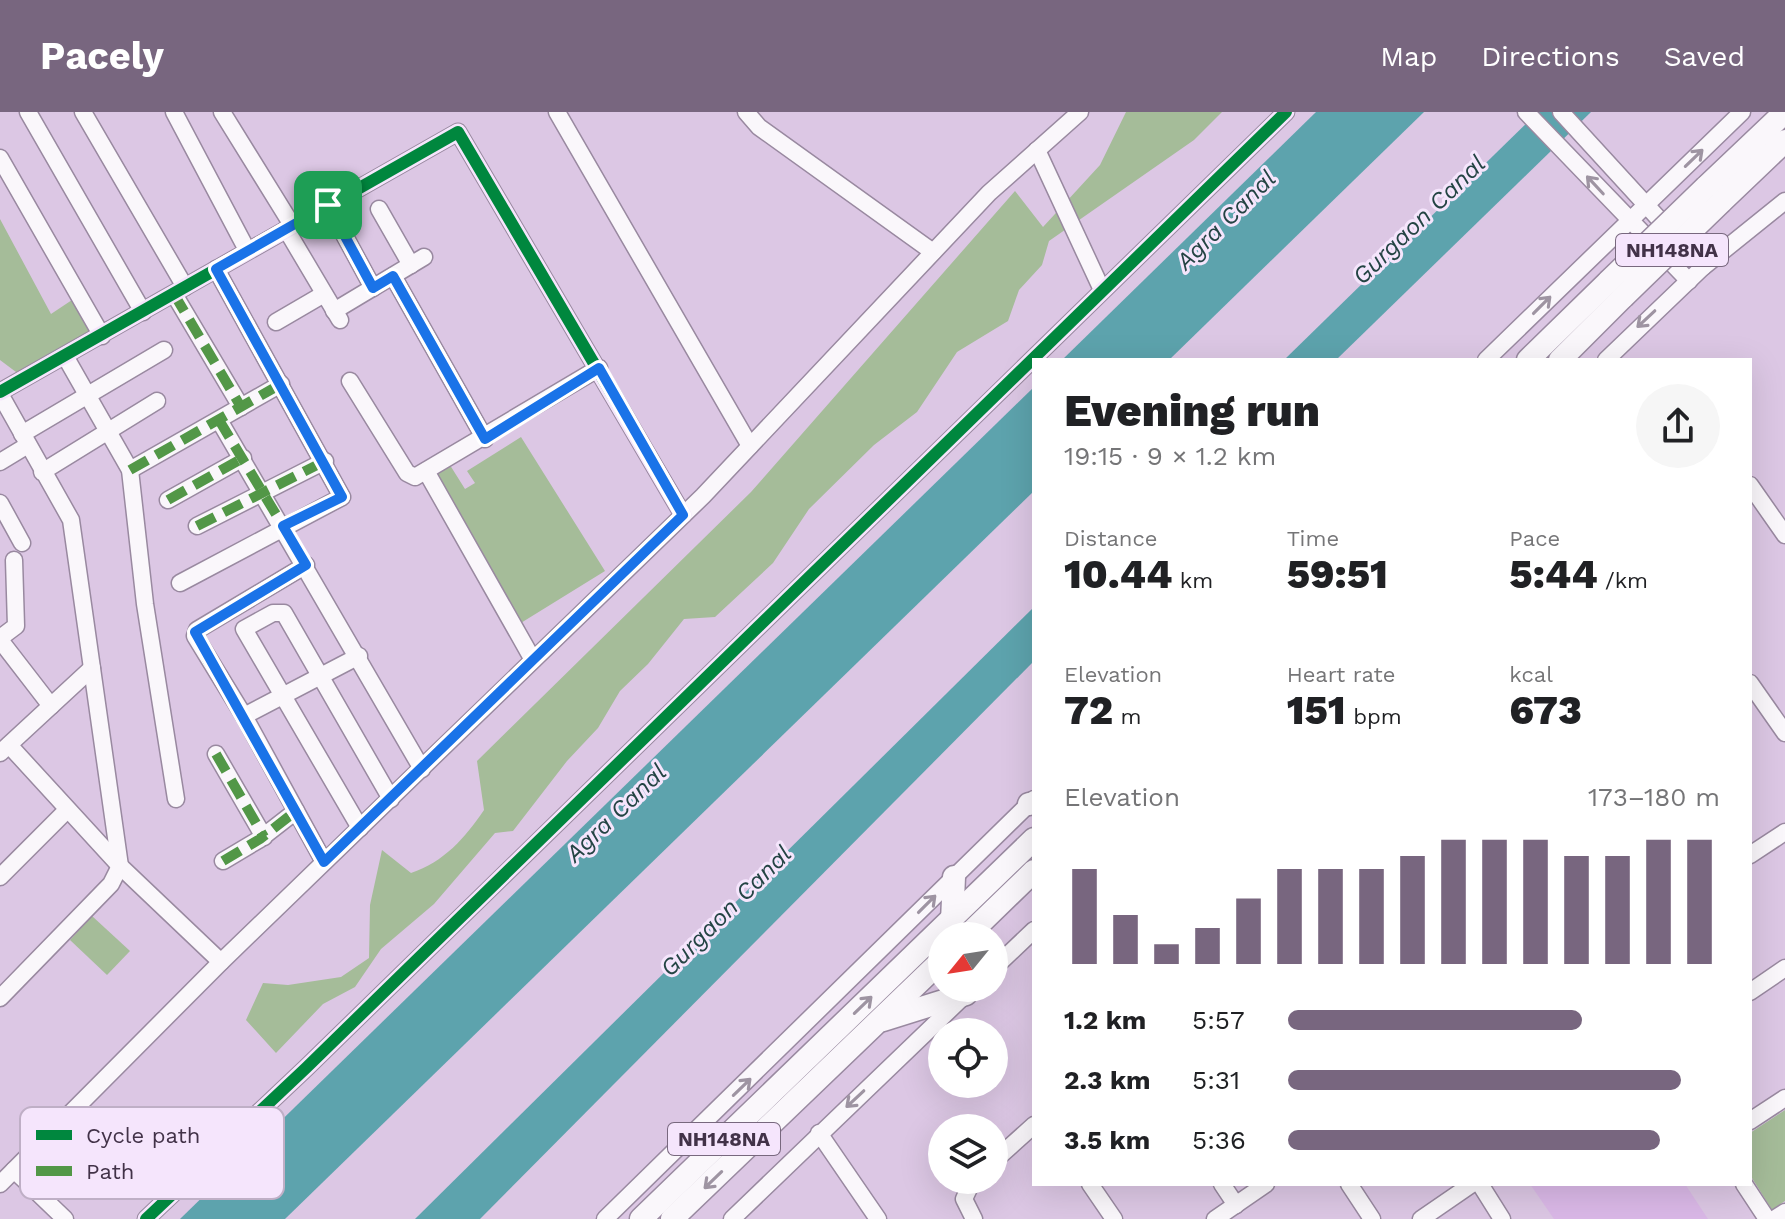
<!DOCTYPE html>
<html lang="en">
<head>
<meta charset="utf-8">
<style>
  :root { --surface:#fff; --page:#f6f6f6; --text:#202124; --muted:#757577; --accent:#78667f }
  body { margin:0; font-family:"Work Sans",sans-serif; background:var(--page); color:var(--text); height:100vh; display:flex; flex-direction:column; font-size:30px; white-space:nowrap }
  * { box-sizing:border-box; margin:0 }
  p { font-size:26px; color:var(--muted) }
  .icon { flex:none; width:44px; height:44px; fill:none; stroke:currentColor; stroke-width:2; stroke-linecap:round; stroke-linejoin:round }
  .map { position:relative; flex:1; overflow:hidden }
  .sheet { position:absolute; left:1032px; top:246px; width:720px; height:828px; display:flex; flex-direction:column; background:var(--surface); border-radius:0px; box-shadow:0 8px 32px #0002 }
  .sheet>* { flex:none }
  .needle { width:52px; rotate:240deg }
  .tools { position:absolute; left:928px; top:810px; display:grid; gap:16px }
  .tools a { display:grid; place-items:center; width:80px; height:80px; border-radius:50%; background:var(--surface); box-shadow:0 8px 32px #0002; font-size:40px }
  .pin { position:absolute; display:grid; place-items:center; width:68px; height:68px; color:#fff; margin:-34px; border-radius:16px; box-shadow:0 4px 12px #0006 }
  .round { display:grid; place-items:center; flex:none; width:84px; height:84px; border-radius:42px; background:var(--page) }
  .summary { display:flex; align-items:center; justify-content:space-between; height:136px; padding:0 32px }
  h1 { font-size:44px; font-weight:800; line-height:60px }
  .stats { display:grid; grid-template-columns:repeat(3,1fr); gap:12px; height:136px; padding:8px 32px }
  .stats div { display:grid; align-content:center }
  .stats b { font-size:40px; font-weight:800 }
  .stats small { font-size:22px; font-weight:400 }
  .stats p { font-size:22px }
  .chart { height:224px; padding:16px 32px }
  .chart p { display:flex; justify-content:space-between }
  .chart svg { width:100%; height:144px; margin-top:8px; stroke:var(--accent); stroke-width:6 }
  ul { padding:0 32px; list-style:none; font-size:26px }
  li { display:grid; grid-template-columns:128px 96px 1fr; align-items:center; height:60px }
  li i { height:20px; border-radius:10px; background:var(--accent) }
  header { display:flex; align-items:center; gap:48px; box-sizing:border-box; height:112px; padding:0 40px; background:var(--accent); color:#fff }
  header strong { font-size:38px }
  nav { display:flex; gap:44px; margin-inline-start:auto; font-size:28px }
  .map>svg:first-child { display:block }
  .built { fill:#dab8e7 }
  .green { fill:#a5bc99 }
  .water { fill:#5da3ad }
  .lines { fill:none; stroke-linecap:round; stroke-linejoin:round }
  .minor-casing { stroke:#9989a0; stroke-width:19 }
  .highway-casing { stroke:#9989a0; stroke-width:25 }
  .minor { stroke:#faf7fb; stroke-width:16 }
  .highway { stroke:#faf7fb; stroke-width:22 }
  .highway-bridge-casing { stroke:#9989a0; stroke-width:25; stroke-linecap:butt }
  .highway-bridge { stroke:#faf7fb; stroke-width:22 }
  .quiet { stroke:#529747; stroke-width:10; stroke-dasharray:20 10; stroke-linecap:butt }
  .cycleway-casing { stroke:#f5e5fc; stroke-width:17 }
  .cycleway { stroke:#00873e; stroke-width:12 }
  .oneway { stroke:#9e94a2 }
  .route-casing { stroke:#fff; stroke-width:16 }
  .route { stroke:#1a73e8; stroke-width:10 }
  .labels { text-anchor:middle; dominant-baseline:central; stroke-width:6; stroke-linejoin:round; paint-order:stroke }
  .shield { fill:#f5e5fc; stroke:#78687e; stroke-width:2 }
  .shield-label { font-size:20px; font-weight:bold; fill:#423248 }
  .water-label { font-size:24px; font-style:italic; fill:#244444; stroke:#f5e5fc }
  .key { fill:#f5e5fc; stroke:#bfafc6; stroke-width:2 }
  .key-label { font-size:22px; fill:#423248 }
</style>
</head>
<body>
<header>
<strong>Pacely</strong>
<nav><a>Map</a><a>Directions</a><a>Saved</a></nav>
</header>
<div class="map">
<svg width="1785" height="1107" viewBox="0 0 1785 1107">
  <rect width="100%" height="100%" fill="#dcc7e4"/>
  <!-- built -->
  <path class="built" d="M1530 1072H1685L1708 1107H1554Z"/>
  <!-- green -->
  <g class="green">
    <path d="M1126 0H1222L1194 28 1049 129 1042 153 1019 178 1008 209 957 240 917 300 874 333 809 397 773 451 715 505 684 507 648 552 620 579 598 616 567 649 513 719 495 721 434 792 381 837 355 875 323 892 276 941 246 908 263 871 288 873 341 865 369 846 370 793 382 738 411 761C444 750 465 726 484 698L477 649 751 380 1015 79 1043 115 1100 53Z"/>
    <path d="M0 107 51 202 75 186 94 227 24 266 0 248Z"/>
    <path d="M521 325 605 459 516 514 423 365 448 350 465 377 475 371 467 359Z"/>
    <path d="M92 804 130 839 107 863 70 828Z"/>
    <path d="M1785 998V1089L1772 1098 1750 1063V1021Z"/>
  </g>
  <!-- water -->
  <g class="water">
    <path d="M1316 0H1424L1169 248H1062Z"/>
    <path d="M1538 0H1591L1336 248H1284Z"/>
    <path d="M1034 275V379L285 1107H180Z"/>
    <path d="M1034 495V549L480 1107H415Z"/>
  </g>
  <g class="lines">
    <defs>
      <g id="minor">
        <path d="M28 0 143 200"/>
        <path d="M83 0 185 175"/>
        <path d="M174 0 247 138"/>
        <path d="M222 0 292 113"/>
        <path d="M557 0 750 334"/>
        <path d="M746 0 759 15 933 140"/>
        <path d="M1526 0 1689 169"/>
        <path d="M1561 0 1703 155"/>
        <path d="M1037 38 1102 178"/>
        <path d="M0 46 102 224"/>
        <path d="M328 93 373 176"/>
        <path d="M379 97 411 153"/>
        <path d="M286 117 340 208"/>
        <path d="M393 164 485 327"/>
        <path d="M174 182 241 295"/>
        <path d="M334 199 424 145"/>
        <path d="M276 210 324 182"/>
        <path d="M65 244 130 358 145 492 176 687"/>
        <path d="M1486 248 1742 0"/>
        <path d="M1606 248 1703 155 1785 89"/>
        <path d="M350 269 407 361 415 365 599 256"/>
        <path d="M0 280 458 20 683 403"/>
        <path d="M0 282 71 408 120 754 111 772 0 886"/>
        <path d="M219 308 422 657"/>
        <path d="M22 322 164 238"/>
        <path d="M0 350 28 333"/>
        <path d="M130 358 281 272"/>
        <path d="M426 359 533 548"/>
        <path d="M42 360 157 289"/>
        <path d="M1750 373 1785 423"/>
        <path d="M168 388 243 346"/>
        <path d="M0 391 22 431"/>
        <path d="M197 414 325 349"/>
        <path d="M306 453 197 518 195 524 244 604 324 750"/>
        <path d="M180 471 342 385 216 157"/>
        <path d="M0 526 16 514 14 448"/>
        <path d="M0 528 51 594"/>
        <path d="M1750 571 1785 621"/>
        <path d="M244 604 359 544"/>
        <path d="M9 633 120 754 221 850"/>
        <path d="M0 641 92 556"/>
        <path d="M216 642 264 725"/>
        <path d="M360 716 244 517 273 501H284L391 687"/>
        <path d="M1750 743 1785 720"/>
        <path d="M223 749 260 727 296 699"/>
        <path d="M0 765 67 698"/>
        <path d="M994 856 1034 818"/>
        <path d="M1750 880 1785 856"/>
        <path d="M1750 1009 1785 986"/>
        <path d="M819 1021 878 1107"/>
        <path d="M994 1049 1034 1013"/>
        <path d="M14 1058 65 1107"/>
        <path d="M973 1068 964 1087 974 1107"/>
        <path d="M0 1072 221 850 703 384 989 81 1080 0"/>
        <path d="M1090 1072 1114 1107"/>
        <path d="M1222 1072 1236 1093"/>
        <path d="M1349 1072 1372 1107"/>
        <path d="M1480 1072 1502 1107"/>
        <path d="M1744 1072 1767 1107"/>
        <path d="M146 1107 306 956 1286 0"/>
        <path d="M605 1107 1034 687"/>
        <path d="M732 1107 963 885"/>
        <path d="M1215 1107 1266 1072"/>
        <path d="M1421 1107 1472 1072"/>
        <path d="M1774 1107 1785 1100"/>
      </g>
      <g id="highway">
        <path d="M1706 75 1785 0"/>
        <path d="M1721 90 1785 29"/>
        <path d="M1528 248 1609 169"/>
        <path d="M1560 248 1623 185"/>
        <path d="M1029 692 1034 691"/>
        <path d="M952 809 954 765"/>
        <path d="M967 824 1034 759"/>
        <path d="M883 908 966 882"/>
        <path d="M641 1107 1034 727"/>
        <path d="M672 1107 942 848"/>
      </g>
    </defs>
    <!-- minor casing -->
    <use href="#minor" class="minor-casing"/>
    <!-- highway casing -->
    <use href="#highway" class="highway-casing"/>
    <!-- minor -->
    <use href="#minor" class="minor"/>
    <!-- highway -->
    <use href="#highway" class="highway"/>
    <defs>
      <g id="highway-bridge">
        <path d="M1609 169 1706 75"/>
        <path d="M1623 185 1721 90"/>
      </g>
    </defs>
    <!-- highway-bridge casing -->
    <use href="#highway-bridge" class="highway-bridge-casing"/>
    <!-- highway-bridge -->
    <use href="#highway-bridge" class="highway-bridge"/>
    <!-- quiet -->
    <g class="quiet">
      <path d="M328 93 373 176"/>
      <path d="M174 182 241 295"/>
      <path d="M219 308 283 414"/>
      <path d="M130 358 281 272"/>
      <path d="M168 388 243 346"/>
      <path d="M197 414 325 349"/>
      <path d="M244 604 208 549 195 520 306 453"/>
      <path d="M216 642 264 725"/>
      <path d="M223 749 260 727 296 699"/>
    </g>
    <defs>
      <g id="cycleway">
        <path d="M0 280 458 20 683 403"/>
        <path d="M146 1107 306 956 1286 0"/>
      </g>
    </defs>
    <!-- cycleway casing -->
    <use href="#cycleway" class="cycleway-casing"/>
    <!-- cycleway -->
    <use href="#cycleway" class="cycleway"/>
  </g>
  <!-- one-way arrows -->
  <defs><path id="oneway-shaft" d="M-6 0H5M1.5-3L5.5 0L1.5 3" fill="none" stroke-width="1.6" stroke-linecap="round" stroke-linejoin="round" transform="scale(2)"/></defs>
  <g class="oneway">
    <use href="#oneway-shaft" transform="translate(1694 46) rotate(-44)"/>
    <use href="#oneway-shaft" transform="translate(1595 73) rotate(-133)"/>
    <use href="#oneway-shaft" transform="translate(1542 193) rotate(-45)"/>
    <use href="#oneway-shaft" transform="translate(1646 207) rotate(137)"/>
    <use href="#oneway-shaft" transform="translate(927 792) rotate(-45)"/>
    <use href="#oneway-shaft" transform="translate(863 893) rotate(-44)"/>
    <use href="#oneway-shaft" transform="translate(742 975) rotate(-44)"/>
    <use href="#oneway-shaft" transform="translate(855 987) rotate(137)"/>
    <use href="#oneway-shaft" transform="translate(713 1068) rotate(136)"/>
  </g>
  <g class="lines">
    <defs>
      <path id="route" d="M328 93 373 176 393 164 485 327 599 256 683 403 324 750 195 520 306 453 283 414 342 385 216 157Z"/>
    </defs>
    <!-- route casing -->
    <use href="#route" class="route-casing"/>
    <!-- route -->
    <use href="#route" class="route"/>
  </g>
  <g class="labels">
    <!-- shield labels -->
    <g class="shield">
      <rect x="1616" y="122" width="112" height="32" rx="6"/>
      <rect x="668" y="1011" width="112" height="32" rx="6"/>
    </g>
    <g class="shield-label">
      <text x="1672" y="138">NH148NA</text>
      <text x="724" y="1027">NH148NA</text>
    </g>
    <!-- water labels -->
    <g class="water-label">
      <text transform="translate(1226 108) rotate(-45)">Agra Canal</text>
      <text transform="translate(1419 108) rotate(-44)">Gurgaon Canal</text>
      <text transform="translate(616 701) rotate(-44)">Agra Canal</text>
      <text transform="translate(726 799) rotate(-45)">Gurgaon Canal</text>
    </g>
  </g>
  <!-- legend -->
  <rect x="20" y="995" width="264" height="92" rx="12" class="key"/>
  <rect x="36" y="1018" width="36" height="10" fill="#00873e"/>
  <rect x="36" y="1054" width="36" height="10" fill="#529747"/>
  <g class="key-label">
    <text x="86" y="1031">Cycle path</text>
    <text x="86" y="1067">Path</text>
  </g>
</svg>
<div class="tools">
<a><svg class="needle" viewBox="-14 -14 28 28"><path d="M0-13l5 13h-10z" fill="#e53935"/><path d="M0 13l5-13h-10z" fill="#757577"/></svg></a>
<a><svg class="icon" aria-label="locate" viewBox="0 0 24 24"><circle cx="12" cy="12" r="6"/><path d="M12 2v4M12 18v4M2 12h4M18 12h4"/></svg></a>
<a><svg class="icon" aria-label="layers" viewBox="0 0 24 24"><path d="M12 4l9 5-9 5-9-5zM3 14l9 5 9-5"/></svg></a>
</div>
<div class="pin" style="left:328px;top:93px;background:#1e9e55"><svg class="icon" aria-label="arrive" viewBox="0 0 24 24"><path d="M6 21V4h12l-3 4 3 4H6"/></svg></div>
<section class="sheet">
<div class="summary"><div><h1>Evening run</h1><p>19:15 · 9 × 1.2 km</p></div><a class="round"><svg class="icon" aria-label="share" viewBox="0 0 24 24"><path d="M12 15V3M7 8l5-5 5 5M5 13v7h14v-7"/></svg></a></div>
<div class="stats">
<div><p>Distance</p><b>10.44<small> km</small></b></div>
<div><p>Time</p><b>59:51</b></div>
<div><p>Pace</p><b>5:44<small> /km</small></b></div>
</div>
<div class="stats">
<div><p>Elevation</p><b>72<small> m</small></b></div>
<div><p>Heart rate</p><b>151<small> bpm</small></b></div>
<div><p>kcal</p><b>673</b></div>
</div>
<div class="chart"><p><span>Elevation</span>173–180 m</p>
<svg viewBox="0 0 160 44" preserveAspectRatio="none"><path d="M5 44V15M15 44V29M25 44V38M35 44V33M45 44V24M55 44V15M65 44V15M75 44V15M85 44V11M95 44V6M105 44V6M115 44V6M125 44V11M135 44V11M145 44V6M155 44V6"/></svg>
</div>
<ul>
<li><b>1.2 km</b>5:57<i style="width:68%"></i></li>
<li><b>2.3 km</b>5:31<i style="width:91%"></i></li>
<li><b>3.5 km</b>5:36<i style="width:86%"></i></li>
</ul>
</section>
</div>
</body>
</html>
